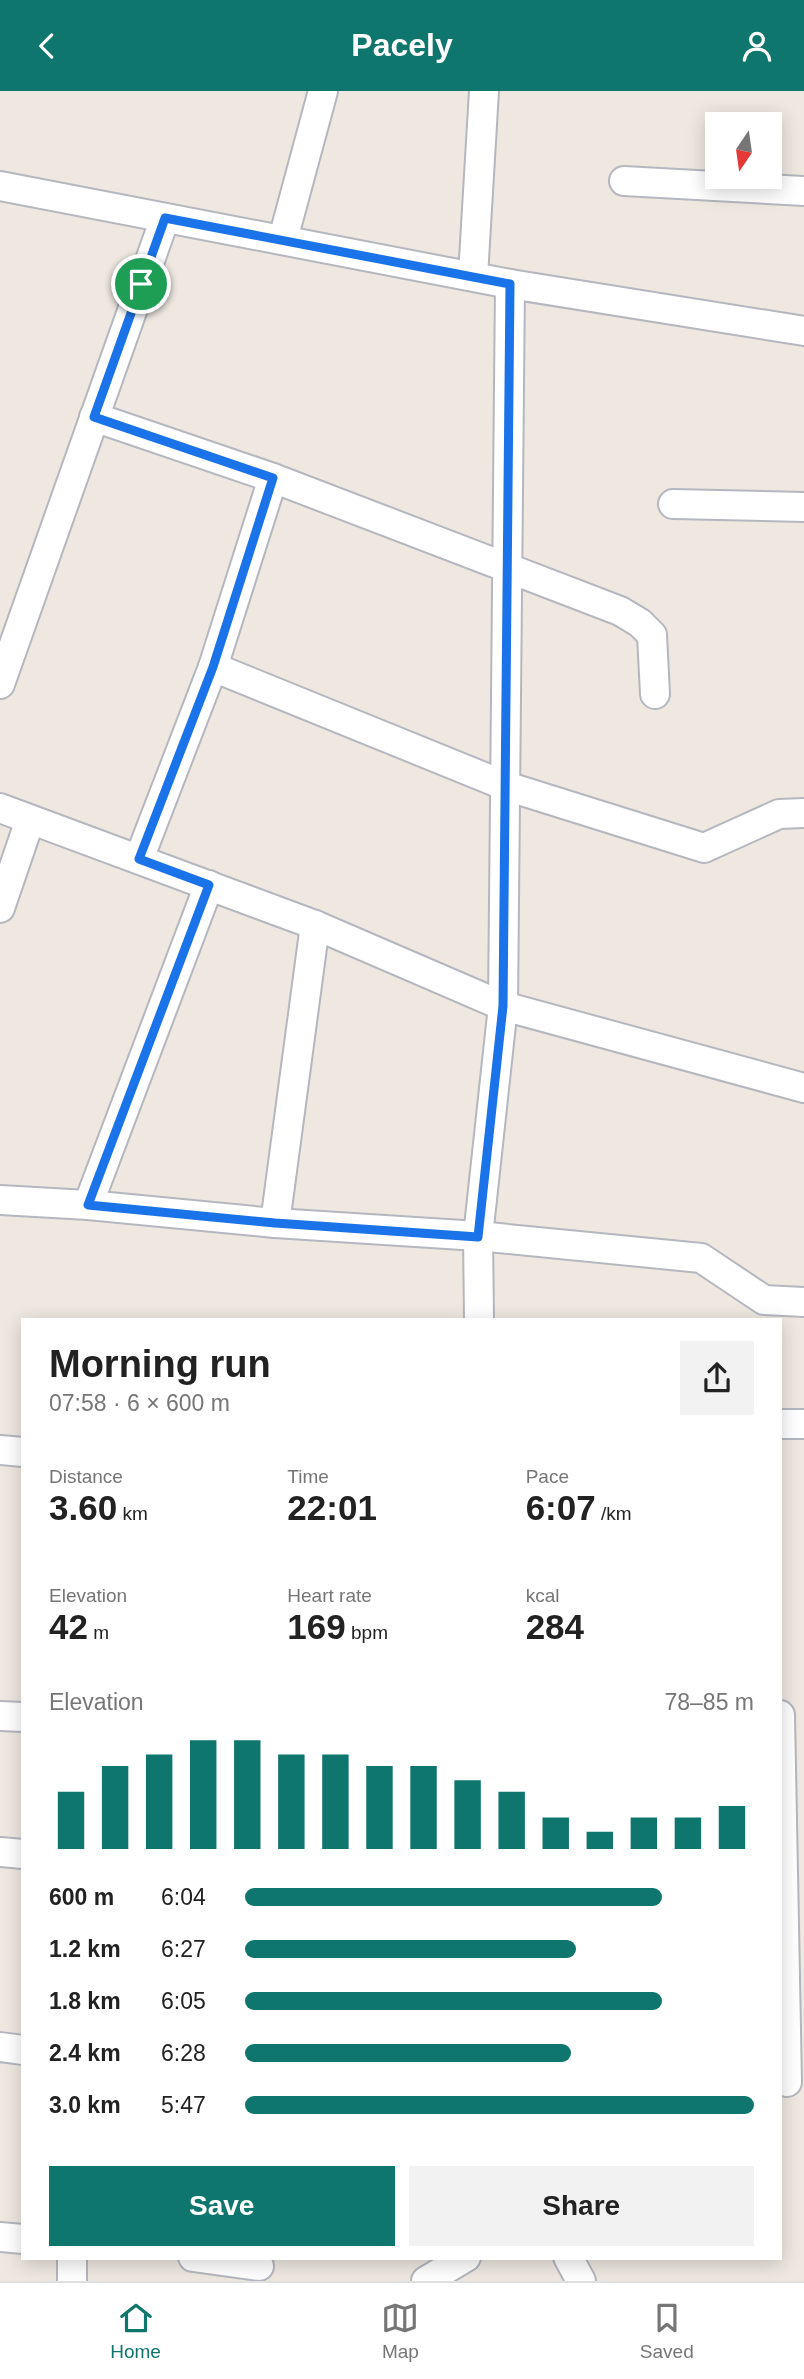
<!DOCTYPE html>
<html lang="en">
<head>
<meta charset="utf-8">
<style>
  :root { --surface:#fff; --page:#f2f2f2; --text:#222; --muted:#767676; --line:#e0e0e0; --accent:#0f766e }
  body { margin:0; font-family:Arial,sans-serif; background:var(--page); color:var(--text); height:100vh; display:flex; flex-direction:column; font-size:26px; white-space:nowrap }
  * { box-sizing:border-box; margin:0 }
  p { font-size:23px; color:var(--muted) }
  .icon { flex:none; width:38px; height:38px; fill:none; stroke:currentColor; stroke-width:2; stroke-linecap:round; stroke-linejoin:round }
  .map { position:relative; flex:1; overflow:hidden }
  .details { position:absolute; left:21px; top:1227px; width:761px; height:942px; display:flex; flex-direction:column; background:var(--surface); border-radius:0px; box-shadow:0 4px 18px #0003 }
  .details>* { flex:none }
  .needle { width:46px; rotate:193deg }
  .controls { position:absolute; left:705px; top:21px; display:grid; gap:14px }
  .controls a { display:grid; place-items:center; width:77px; height:77px; border-radius:0px; background:var(--surface); box-shadow:0 4px 18px #0003; font-size:35px }
  .pin { position:absolute; display:grid; place-items:center; width:60px; height:60px; color:#fff; margin:-30px; border:4px solid #fff; border-radius:50%; box-shadow:0 2px 7px #0007 }
  .round { display:grid; place-items:center; flex:none; width:74px; height:74px; border-radius:0px; background:var(--page) }
  .summary { display:flex; align-items:center; justify-content:space-between; height:119px; padding:0 28px }
  h1 { font-size:38px; font-weight:700; line-height:52px }
  .metrics { display:grid; grid-template-columns:repeat(3,1fr); gap:10px; height:119px; padding:7px 28px }
  .metrics div { display:grid; align-content:center }
  .metrics b { font-size:35px; font-weight:700 }
  .metrics small { font-size:19px; font-weight:400 }
  .metrics p { font-size:19px }
  .chart { height:196px; padding:14px 28px }
  .chart p { display:flex; justify-content:space-between }
  .chart svg { width:100%; height:126px; margin-top:7px; stroke:var(--accent); stroke-width:6 }
  .cta { display:flex; gap:14px; margin-top:auto; padding:14px 28px }
  .cta a { flex:1; height:80px; border-radius:0px; background:var(--accent); color:#fff; font-size:28px; font-weight:700; line-height:80px; text-align:center }
  .cta a+a { background:var(--page); color:var(--text) }
  ul { padding:0 28px; list-style:none; font-size:23px }
  li { display:grid; grid-template-columns:112px 84px 1fr; align-items:center; height:52px }
  li i { height:18px; border-radius:9px; background:var(--accent) }
  header { display:flex; justify-content:space-between; align-items:center; height:91px; padding:0 28px; background:var(--accent); color:#fff; font-size:32px; font-weight:700 }
  .menu { display:flex; justify-content:space-around; align-items:center; height:98px; border-top:2px solid var(--line); background:var(--surface); font-size:19px; color:var(--muted) }
  .menu a { display:grid; justify-items:center; gap:4px }
  .menu .active { color:var(--accent) }
  .map>svg:first-child { display:block }
  .lines { fill:none; stroke-linecap:round; stroke-linejoin:round }
  .street-casing { stroke:#b4b7bf; stroke-width:32 }
  .street { stroke:#fff; stroke-width:28 }
  .route-casing { stroke:#fff; stroke-width:14 }
  .route { stroke:#1a73e8; stroke-width:9 }
</style>
</head>
<body>
<header><svg class="icon" aria-label="back" viewBox="0 0 24 24"><path d="M15 5l-7 7 7 7"/></svg>Pacely<svg class="icon" aria-label="person" viewBox="0 0 24 24"><circle cx="12" cy="8" r="4"/><path d="M4 21q1-7 8-7t8 7"/></svg></header>
<div class="map">
<svg width="804" height="2190" viewBox="0 0 804 2190">
  <rect width="100%" height="100%" fill="#eee8e1"/>
  <g class="lines">
    <defs>
      <g id="street">
        <path d="M624 90 804 100"/>
        <path d="M0 95 510 193 804 240"/>
        <path d="M283 148 323 0"/>
        <path d="M473 185 484 0"/>
        <path d="M94 326 273 387 620 520 640 532 652 544 655 603"/>
        <path d="M673 413 804 416"/>
        <path d="M213 576 506 695 704 757 779 723 804 722"/>
        <path d="M0 593 165 127"/>
        <path d="M0 717 315 834 503 915 804 997"/>
        <path d="M139 768 213 576 273 387"/>
        <path d="M0 817 30 729"/>
        <path d="M0 1109 88 1114 275 1132 478 1145 701 1167 764 1209 804 1211"/>
        <path d="M88 1114 209 794"/>
        <path d="M275 1132 315 834"/>
        <path d="M479 1228 478 1145 503 915 510 193"/>
        <path d="M780 1333H804"/>
        <path d="M0 1359 23 1361"/>
        <path d="M780 1624 787 1991"/>
        <path d="M0 1625 23 1626"/>
        <path d="M0 1761 23 1763"/>
        <path d="M0 1956 23 1959"/>
        <path d="M0 2146 23 2148"/>
        <path d="M193 2166 259 2175"/>
        <path d="M568 2166 581 2190"/>
        <path d="M72 2190V2166"/>
        <path d="M426 2190 466 2166"/>
      </g>
    </defs>
    <!-- street casing -->
    <use href="#street" class="street-casing"/>
    <!-- street -->
    <use href="#street" class="street"/>
  </g>
  <g class="lines">
    <defs>
      <path id="route" d="M165 127 510 193 503 915 478 1146 275 1132 88 1114 209 794 139 768 213 576 273 387 94 326Z"/>
    </defs>
    <!-- route casing -->
    <use href="#route" class="route-casing"/>
    <!-- route -->
    <use href="#route" class="route"/>
  </g>
</svg>
<div class="controls">
<a><svg class="needle" viewBox="-14 -14 28 28"><path d="M0-13l5 13h-10z" fill="#e53935"/><path d="M0 13l5-13h-10z" fill="#767676"/></svg></a>
</div>
<div class="pin" style="left:141px;top:193px;background:#1e9e55"><svg class="icon" aria-label="arrive" viewBox="0 0 24 24"><path d="M6 21V4h12l-3 4 3 4H6"/></svg></div>
<section class="details">
<div class="summary"><div><h1>Morning run</h1><p>07:58 · 6 × 600 m</p></div><a class="round"><svg class="icon" aria-label="share" viewBox="0 0 24 24"><path d="M12 15V3M7 8l5-5 5 5M5 13v7h14v-7"/></svg></a></div>
<div class="metrics">
<div><p>Distance</p><b>3.60<small> km</small></b></div>
<div><p>Time</p><b>22:01</b></div>
<div><p>Pace</p><b>6:07<small> /km</small></b></div>
</div>
<div class="metrics">
<div><p>Elevation</p><b>42<small> m</small></b></div>
<div><p>Heart rate</p><b>169<small> bpm</small></b></div>
<div><p>kcal</p><b>284</b></div>
</div>
<div class="chart"><p><span>Elevation</span>78–85 m</p>
<svg viewBox="0 0 160 44" preserveAspectRatio="none"><path d="M5 44V24M15 44V15M25 44V11M35 44V6M45 44V6M55 44V11M65 44V11M75 44V15M85 44V15M95 44V20M105 44V24M115 44V33M125 44V38M135 44V33M145 44V33M155 44V29"/></svg>
</div>
<ul>
<li><b>600 m</b>6:04<i style="width:82%"></i></li>
<li><b>1.2 km</b>6:27<i style="width:65%"></i></li>
<li><b>1.8 km</b>6:05<i style="width:82%"></i></li>
<li><b>2.4 km</b>6:28<i style="width:64%"></i></li>
<li><b>3.0 km</b>5:47<i style="width:100%"></i></li>
</ul>
<div class="cta"><a>Save</a><a>Share</a></div>
</section>
</div>
<nav class="menu">
<a class="active"><svg class="icon" aria-label="home" viewBox="0 0 24 24"><path d="M3 11l9-7 9 7M6 9v11h12V9"/></svg>Home</a>
<a><svg class="icon" aria-label="map" viewBox="0 0 24 24"><path d="M3 6l6-2 6 2 6-2v14l-6 2-6-2-6 2zM9 4v14M15 6v14"/></svg>Map</a>
<a><svg class="icon" aria-label="saved" viewBox="0 0 24 24"><path d="M7 4h10v16l-5-4-5 4z"/></svg>Saved</a>
</nav>
</body>
</html>
